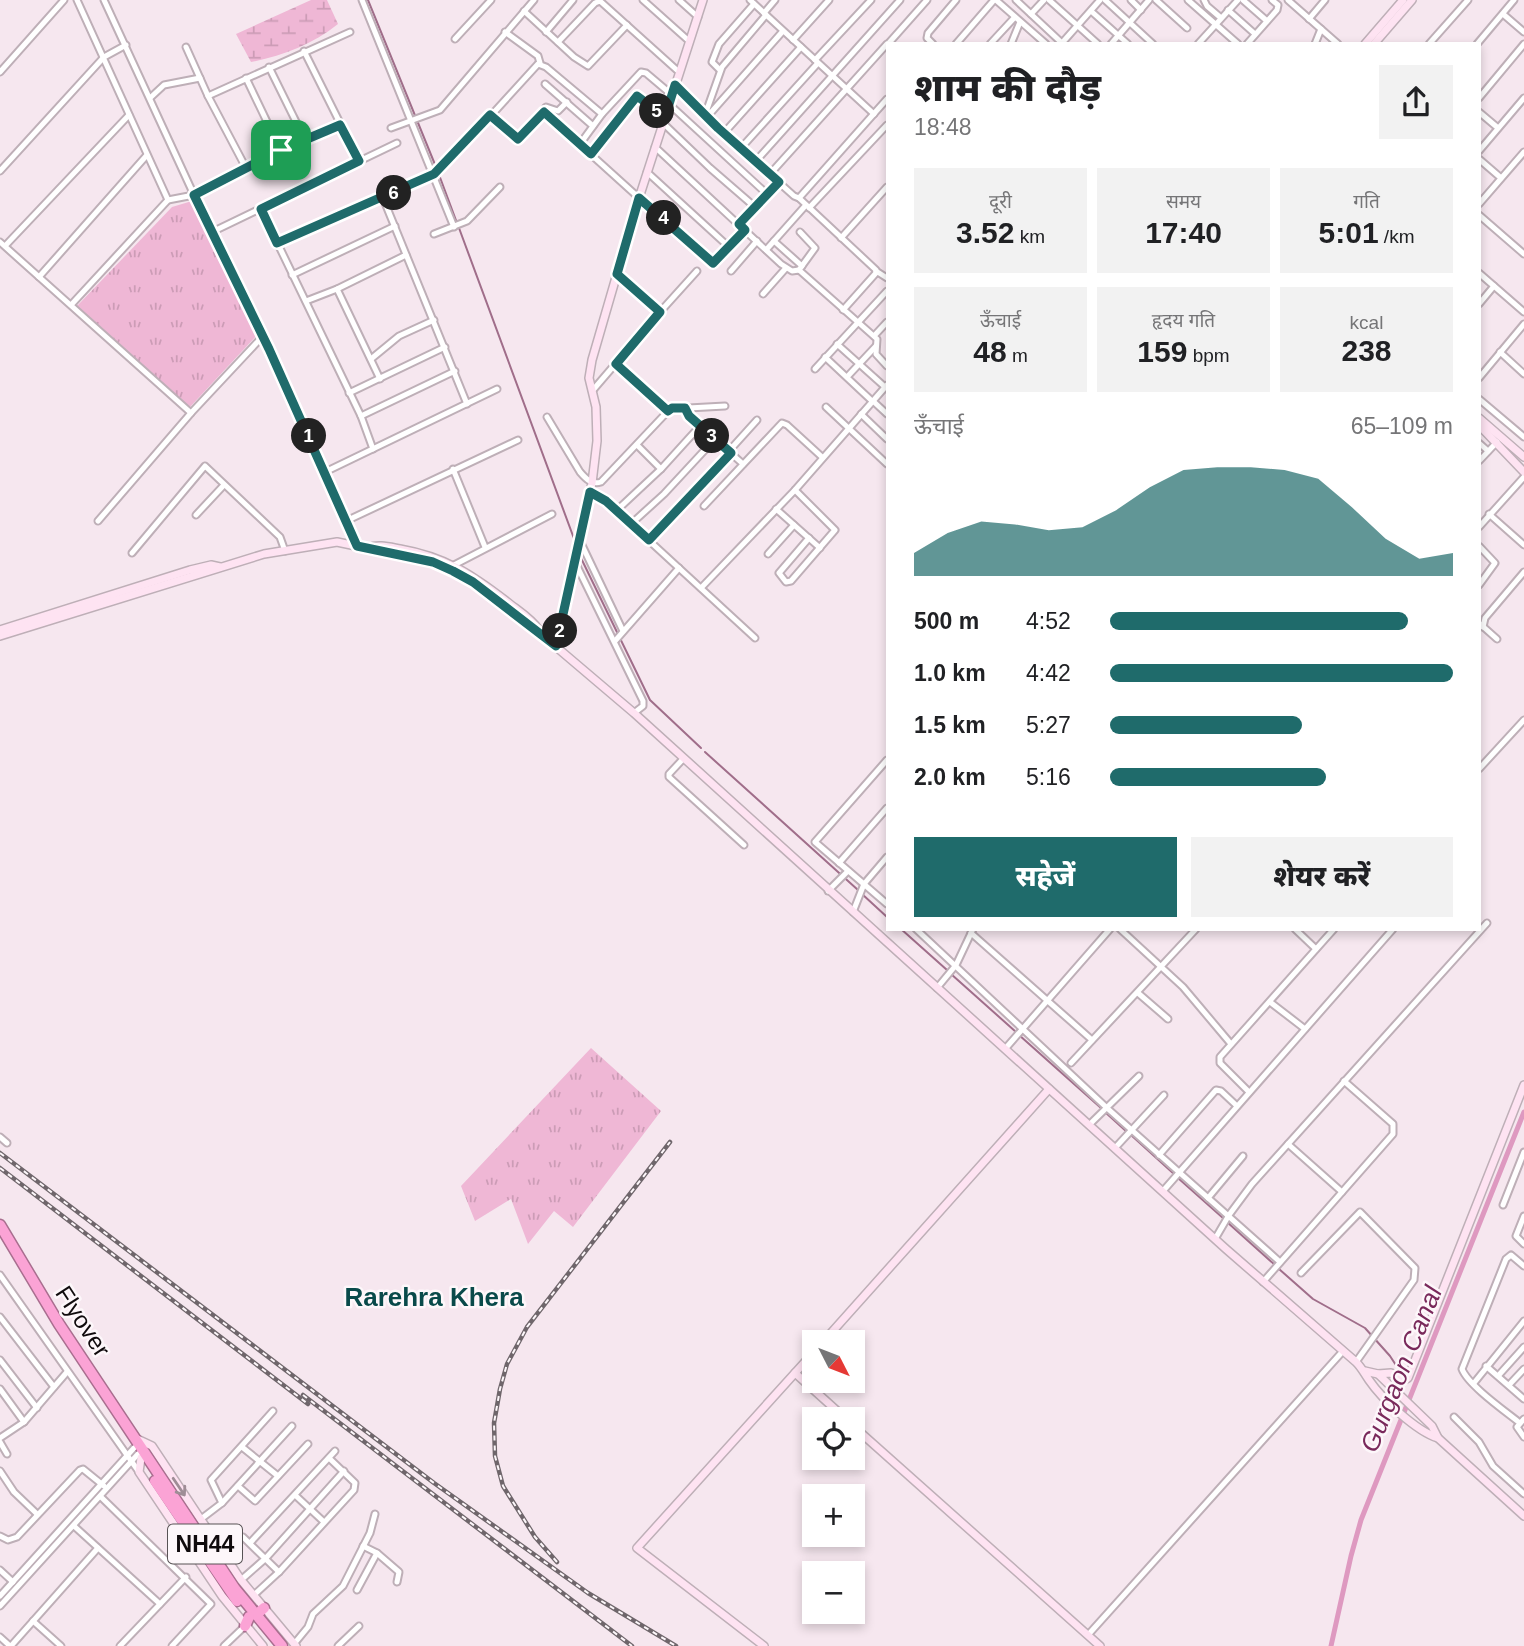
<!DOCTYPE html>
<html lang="hi">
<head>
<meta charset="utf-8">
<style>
  :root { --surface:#fff; --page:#f2f2f2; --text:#202124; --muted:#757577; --accent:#1f6b6b }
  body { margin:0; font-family:Arial,"Noto Sans Devanagari",sans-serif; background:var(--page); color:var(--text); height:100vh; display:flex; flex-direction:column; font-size:26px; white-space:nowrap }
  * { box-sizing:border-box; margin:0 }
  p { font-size:23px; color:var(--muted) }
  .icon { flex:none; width:38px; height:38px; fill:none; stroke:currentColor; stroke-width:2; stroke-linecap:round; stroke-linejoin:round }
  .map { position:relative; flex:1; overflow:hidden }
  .details { position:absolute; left:886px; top:42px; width:595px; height:889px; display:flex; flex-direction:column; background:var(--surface); border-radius:0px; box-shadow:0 4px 10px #0003 }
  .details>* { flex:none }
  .needle { width:46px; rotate:132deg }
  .buttons { position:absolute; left:802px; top:1330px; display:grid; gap:14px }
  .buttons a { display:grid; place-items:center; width:63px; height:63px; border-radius:0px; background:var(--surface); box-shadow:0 4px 10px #0003; font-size:35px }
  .pin { position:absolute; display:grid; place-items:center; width:60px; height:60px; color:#fff; margin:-30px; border-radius:14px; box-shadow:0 4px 10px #0006 }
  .km { position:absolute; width:35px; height:35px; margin:-18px; border-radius:50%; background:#222; color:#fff; font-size:19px; line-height:35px; text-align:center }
  .round { display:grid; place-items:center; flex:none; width:74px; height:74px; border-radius:0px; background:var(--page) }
  .overview { display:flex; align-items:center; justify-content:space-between; height:119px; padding:0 28px }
  h1 { font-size:38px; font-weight:800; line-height:52px }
  .metrics { display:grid; grid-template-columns:repeat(3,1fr); gap:10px; height:119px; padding:7px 28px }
  .metrics div { display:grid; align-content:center; border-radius:0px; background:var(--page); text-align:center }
  .metrics b { font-size:30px; font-weight:800 }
  .metrics small { font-size:19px; font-weight:400 }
  .metrics p { font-size:19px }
  .chart { height:196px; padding:14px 28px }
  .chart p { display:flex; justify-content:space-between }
  .chart svg { width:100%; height:126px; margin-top:7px; fill:var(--accent); opacity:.7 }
  .cta { display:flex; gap:14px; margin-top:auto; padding:14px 28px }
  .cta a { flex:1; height:80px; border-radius:0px; background:var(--accent); color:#fff; font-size:28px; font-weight:800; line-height:80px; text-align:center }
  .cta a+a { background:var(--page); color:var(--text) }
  ul { padding:0 28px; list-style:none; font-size:23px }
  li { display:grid; grid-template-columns:112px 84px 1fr; align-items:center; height:52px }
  li i { height:18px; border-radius:9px; background:var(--accent) }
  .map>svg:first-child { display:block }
  .grass { fill:url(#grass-tufts) }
  .wetland { fill:url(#wetland-marsh) }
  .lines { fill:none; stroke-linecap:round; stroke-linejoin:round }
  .stream { stroke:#a06e8a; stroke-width:2 }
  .canal { stroke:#de99c0; stroke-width:5 }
  .street-casing { stroke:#beafb7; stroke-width:9 }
  .secondary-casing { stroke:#beafb7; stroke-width:10 }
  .highway-casing { stroke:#a96e8f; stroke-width:13 }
  .street { stroke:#fff; stroke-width:5 }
  .secondary { stroke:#fee3f2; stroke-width:7 }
  .highway { stroke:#fba3d5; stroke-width:10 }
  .rail-casing { stroke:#6f666b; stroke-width:4.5 }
  .rail { stroke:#fdf7fa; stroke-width:2; stroke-dasharray:5; stroke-linecap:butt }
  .oneway { stroke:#9f8d96 }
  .route-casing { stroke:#fff; stroke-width:14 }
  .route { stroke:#1f6b6b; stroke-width:9 }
  .labels { text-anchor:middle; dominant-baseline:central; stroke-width:5; stroke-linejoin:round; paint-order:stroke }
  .shield { fill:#fdf7fa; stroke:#575254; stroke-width:2 }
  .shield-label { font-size:23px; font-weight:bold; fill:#100b0d }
  .street-label { font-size:24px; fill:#100b0d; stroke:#fdf7fa }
  .neighbourhood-label { font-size:26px; font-weight:bold; fill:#094a4a; stroke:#fdf7fa }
  .water-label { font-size:26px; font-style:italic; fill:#79295b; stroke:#fdf7fa }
</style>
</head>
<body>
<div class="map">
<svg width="1524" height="1646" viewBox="0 0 1524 1646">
  <defs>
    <pattern id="grass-tufts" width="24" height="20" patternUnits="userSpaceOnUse" patternTransform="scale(1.75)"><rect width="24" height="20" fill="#efb7d5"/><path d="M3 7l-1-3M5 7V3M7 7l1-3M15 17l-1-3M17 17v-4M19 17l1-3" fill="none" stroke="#cc9cb6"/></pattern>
    <pattern id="wetland-marsh" width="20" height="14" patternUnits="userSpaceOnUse" patternTransform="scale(1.75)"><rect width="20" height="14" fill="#efb7d5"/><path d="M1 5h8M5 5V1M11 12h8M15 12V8" fill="none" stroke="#cc9cb6"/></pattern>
  </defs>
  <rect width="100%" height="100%" fill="#f6e7ef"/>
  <!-- grass -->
  <g class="grass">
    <path d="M192 201 258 334 190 407 77 306 172 207Z"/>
    <path d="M591 1048 661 1111 573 1227 554 1211 528 1244 511 1199 475 1221 461 1186Z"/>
  </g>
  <!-- wetland -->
  <path class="wetland" d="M311 0H327L338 24C313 44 282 56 251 62L236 34Z"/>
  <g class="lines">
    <!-- stream -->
    <g class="stream">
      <path d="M368 0 436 167"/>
      <path d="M438 172 457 223"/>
      <path d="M459 228 576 544"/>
      <path d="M580 556 650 700 701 748"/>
      <path d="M705 752 858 890"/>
      <path d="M862 894 887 917"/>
      <path d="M901 929 947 970"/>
      <path d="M951 974 1016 1032"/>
      <path d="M1019 1035 1101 1108"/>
      <path d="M1105 1112 1127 1132"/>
      <path d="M1131 1135 1174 1174"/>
      <path d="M1178 1178 1223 1218"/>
      <path d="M1227 1222 1275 1265"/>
      <path d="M1279 1269 1313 1299 1365 1328 1390 1356 1403 1376"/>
    </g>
    <!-- canal -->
    <path class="canal" d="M1331 1646 1351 1556 1361 1520 1524 1112"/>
    <defs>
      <g id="street">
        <path d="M104 0 194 195 269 349 357 546"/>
        <path d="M362 0 454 227"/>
        <path d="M643 0 689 41"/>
        <path d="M679 0 698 17"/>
        <path d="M750 0 874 114"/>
        <path d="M996 0 1046 44"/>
        <path d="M1016 0 1063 44"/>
        <path d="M1049 0 1098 44"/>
        <path d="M1105 0 1153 44"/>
        <path d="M1131 0 1141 10"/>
        <path d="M1156 0 1187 28"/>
        <path d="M1188 0 1238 44"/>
        <path d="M1204 0 1207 6 1221 18"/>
        <path d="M1243 0 1267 21"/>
        <path d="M1288 0 1338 44"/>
        <path d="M1228 10 1255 34"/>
        <path d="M524 11 574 57 588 66 627 25"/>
        <path d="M1091 11 1128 44"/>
        <path d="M764 13 775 0"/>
        <path d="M1031 14 1044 0"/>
        <path d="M1503 14 1524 32"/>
        <path d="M1309 19 1325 0"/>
        <path d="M505 32 538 56 540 63"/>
        <path d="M546 32 573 0"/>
        <path d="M455 39 491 0"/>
        <path d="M793 40 829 0"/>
        <path d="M558 42 595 3 600 1 679 72"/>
        <path d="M1062 43 1100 0"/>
        <path d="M888 44 927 0"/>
        <path d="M933 44 927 38 928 33 956 0"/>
        <path d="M956 44 994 0"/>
        <path d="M990 44 1015 17"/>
        <path d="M1011 44 1020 22"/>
        <path d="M1111 44 1149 0"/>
        <path d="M1198 44 1238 0"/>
        <path d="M1247 44 1277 10 1278 5 1272 0"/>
        <path d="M1315 44 1321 29"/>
        <path d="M1429 44 1468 0"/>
        <path d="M1477 44 1514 0"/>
        <path d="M186 47 208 96 246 168"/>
        <path d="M304 51 359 161"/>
        <path d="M815 60 871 0"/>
        <path d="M269 67 305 140"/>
        <path d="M720 70 712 62 719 44 754 4"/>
        <path d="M0 72 64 0"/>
        <path d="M246 78 281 151"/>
        <path d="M545 84 593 126"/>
        <path d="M675 85 718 128 794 196 799 198"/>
        <path d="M208 96 350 32"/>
        <path d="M150 98 164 85 200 78"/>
        <path d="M1479 98 1524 44"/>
        <path d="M669 104 767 194"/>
        <path d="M544 112 711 263H714L745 230"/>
        <path d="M1479 112 1498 128"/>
        <path d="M490 115 518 139 546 107 558 111 567 102"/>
        <path d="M705 115 722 67 766 15"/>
        <path d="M707 117 783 31"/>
        <path d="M663 123 710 168 755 207"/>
        <path d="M391 128 440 110 534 0"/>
        <path d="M724 133 801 47"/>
        <path d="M580 144 602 114 641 72 646 73 672 95"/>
        <path d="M655 147 781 264 792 271 799 270 877 339 876 354 887 366"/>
        <path d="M741 148 818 63"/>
        <path d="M1479 151 1524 98"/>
        <path d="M591 154 637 96 665 117"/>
        <path d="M1479 159 1501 178"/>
        <path d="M756 161 900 0"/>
        <path d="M0 171 104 57 126 45"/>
        <path d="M647 172 729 247"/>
        <path d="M434 173 476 132 538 64 546 67 602 114"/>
        <path d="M770 174 887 44"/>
        <path d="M383 198 467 404"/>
        <path d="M168 200 194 195 281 151 340 125"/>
        <path d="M1479 204 1524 152"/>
        <path d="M809 208 887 125"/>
        <path d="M261 209 361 416 373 449"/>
        <path d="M1479 215 1524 254"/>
        <path d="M739 224 779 182"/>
        <path d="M212 232 397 143"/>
        <path d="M434 234 467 221 500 187"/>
        <path d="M841 238 887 187"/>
        <path d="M774 241 802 266"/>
        <path d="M0 242 191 413"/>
        <path d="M277 243 434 174"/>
        <path d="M5 246 129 115"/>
        <path d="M766 250 806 205"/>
        <path d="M799 270 815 248 800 232"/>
        <path d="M731 271 757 241"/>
        <path d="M876 271 887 278"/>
        <path d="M1479 273 1524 312"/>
        <path d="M617 274 660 312 697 271"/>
        <path d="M292 275 395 226"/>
        <path d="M39 277 147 155"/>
        <path d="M337 289 380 379"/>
        <path d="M763 294 786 268"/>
        <path d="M306 301 337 289 406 255"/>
        <path d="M1479 304 1494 286"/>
        <path d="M71 305 168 200 77 0"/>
        <path d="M843 310 876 273V270L799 198 887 99"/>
        <path d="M874 336 887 322"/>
        <path d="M837 344 885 387"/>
        <path d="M1500 352 1524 374"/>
        <path d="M825 357 872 401"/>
        <path d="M371 359 399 336 434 320"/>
        <path d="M616 364 668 411"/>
        <path d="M815 369 887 291"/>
        <path d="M847 377 876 346"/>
        <path d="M1479 378 1524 324"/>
        <path d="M593 390 660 312"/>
        <path d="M349 393 445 347"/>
        <path d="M1479 399 1524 437"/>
        <path d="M873 401 887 414"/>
        <path d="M826 407 887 464"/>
        <path d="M685 408 689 416 743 464"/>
        <path d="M861 414 887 439"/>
        <path d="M361 416 455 371"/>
        <path d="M547 417 580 472C586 479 592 485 601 482L670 409 725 406"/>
        <path d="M1479 443 1488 451"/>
        <path d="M637 445 661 469"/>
        <path d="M729 451 757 420"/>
        <path d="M1479 461 1497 442"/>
        <path d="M453 469 485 547"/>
        <path d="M325 472 497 389"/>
        <path d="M795 490 835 530 791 581 786 582 779 573 809 538"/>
        <path d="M590 492 606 501 755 638"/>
        <path d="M704 506 782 423 787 425 822 457"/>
        <path d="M776 509 820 548"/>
        <path d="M616 511 661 469 700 426"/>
        <path d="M1489 514 1524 545"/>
        <path d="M196 515 224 485"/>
        <path d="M98 521 191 413 263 336"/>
        <path d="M346 521 518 440"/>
        <path d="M631 524 664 494 715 439"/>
        <path d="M1479 527 1524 477"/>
        <path d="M649 540 731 453"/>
        <path d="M580 541 623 631"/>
        <path d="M1479 546 1495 563 1479 585"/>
        <path d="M132 553 205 466 280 537 285 551"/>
        <path d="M768 554 794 525"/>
        <path d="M575 562 643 701V706L634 713"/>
        <path d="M454 565 552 514"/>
        <path d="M701 588 795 490 887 385"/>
        <path d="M1479 623 1497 639"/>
        <path d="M1483 627 1485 618 1524 572"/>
        <path d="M615 641 679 568"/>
        <path d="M683 759 669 774V777L744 845"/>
        <path d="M887 760 815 842 887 904"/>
        <path d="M1479 769 1524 720"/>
        <path d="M839 863 887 808"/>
        <path d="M828 891 848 871"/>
        <path d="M853 912 864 884 887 857"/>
        <path d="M916 929 1107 1108 1280 1262"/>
        <path d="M1120 929 1183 987 1231 1044"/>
        <path d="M1295 929 1316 949"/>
        <path d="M971 933 1092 1040"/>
        <path d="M937 988 956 965 973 929"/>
        <path d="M1138 993 1168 1019"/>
        <path d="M1270 1002 1305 1029"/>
        <path d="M1005 1049 1110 929"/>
        <path d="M1071 1063 1196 929"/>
        <path d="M1249 1092 1220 1063V1057L1334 929"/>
        <path d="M1089 1125 1139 1076"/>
        <path d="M0 1137 7 1143"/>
        <path d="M1288 1144 1342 1192"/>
        <path d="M1115 1148 1164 1095"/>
        <path d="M1159 1155 1216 1090 1221 1091 1237 1106"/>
        <path d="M1163 1191 1393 929"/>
        <path d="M1208 1198 1243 1156"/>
        <path d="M1503 1205 1524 1152"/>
        <path d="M1524 1216 1516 1236 1524 1244"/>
        <path d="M1215 1239 1229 1215 1252 1184 1487 923"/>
        <path d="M1301 1273 1360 1212 1415 1268 1414 1280 1356 1362"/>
        <path d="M0 1275 139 1472"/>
        <path d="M1263 1282 1393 1134V1124L1344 1081"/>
        <path d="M0 1317 54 1387"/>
        <path d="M0 1360 37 1408"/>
        <path d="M1486 1366 1524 1399"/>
        <path d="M1498 1376 1524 1347"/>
        <path d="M1474 1383 1524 1321"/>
        <path d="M1509 1385 1524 1369"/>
        <path d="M0 1389 24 1422"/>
        <path d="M1454 1417 1479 1442 1493 1466 1524 1494"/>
        <path d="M1524 1419 1517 1427 1524 1437"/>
        <path d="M1520 1423C1505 1411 1468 1385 1462 1369L1506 1259 1511 1255 1524 1266"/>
        <path d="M0 1438 24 1422 67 1372"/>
        <path d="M0 1442 7 1454"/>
        <path d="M242 1447 278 1476"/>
        <path d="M0 1471 14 1492 37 1514"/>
        <path d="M238 1486 255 1501 308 1444"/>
        <path d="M295 1495 324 1522"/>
        <path d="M101 1497 211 1604 172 1646"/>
        <path d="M222 1503 292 1426"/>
        <path d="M201 1519 222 1503 211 1480 273 1411"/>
        <path d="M74 1526 160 1604"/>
        <path d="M0 1536 8 1540 17 1537 80 1470 83 1469 104 1486"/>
        <path d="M243 1537 279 1572"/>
        <path d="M250 1543 335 1451"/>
        <path d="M363 1546 377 1553 399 1572 397 1582"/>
        <path d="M0 1570 13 1582"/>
        <path d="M241 1580 266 1558 344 1471"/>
        <path d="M357 1590 377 1553"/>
        <path d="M254 1595 279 1572 354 1490 355 1483 329 1458"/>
        <path d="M0 1596 134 1448"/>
        <path d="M0 1606 138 1454"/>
        <path d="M33 1621 61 1646"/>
        <path d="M1088 1635 1343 1351"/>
        <path d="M0 1637 10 1646"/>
        <path d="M294 1644 308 1627 313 1614 343 1586 370 1533 375 1514"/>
        <path d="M11 1646 98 1548"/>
        <path d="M120 1646 186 1577"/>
        <path d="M224 1646 245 1626"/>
        <path d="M338 1646 359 1626"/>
      </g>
      <g id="secondary">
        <path d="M1365 44 1403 0"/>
        <path d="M1374 44 1412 0"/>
        <path d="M1479 418 1524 457"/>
        <path d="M1479 425 1524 472"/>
        <path d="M368 548C378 544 389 547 400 549 445 557 471 574 506 601 517 610 531 618 539 630"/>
        <path d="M0 630 190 570 211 565 220 567"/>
        <path d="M0 636 264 554 337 542 433 562 473 582 541 634 634 713 1226 1249 1356 1362C1362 1368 1364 1373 1369 1380 1382 1399 1416 1431 1438 1438L1524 1516"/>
        <path d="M557 646 592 483 597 441 596 407 589 378 592 360 639 198 703 0"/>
        <path d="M823 1342 1049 1089"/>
        <path d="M1365 1371 1378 1374 1432 1426 1438 1438"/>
        <path d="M795 1373 846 1419"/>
        <path d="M1378 1374 1391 1373 1404 1380 1408 1378 1524 1085"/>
        <path d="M852 1425 1100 1646"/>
        <path d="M135 1438 152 1446 241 1580 296 1646"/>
        <path d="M141 1458 139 1472 222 1596 263 1646"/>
        <path d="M764 1646 637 1548 814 1352"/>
      </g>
      <g id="highway">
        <path d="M0 1225 59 1324 235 1589 282 1646"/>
        <path d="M155 1481 237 1601"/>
        <path d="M256 1615 264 1608"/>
        <path d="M245 1626 249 1617"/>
      </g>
    </defs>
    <!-- street casing -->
    <use href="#street" class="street-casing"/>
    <!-- secondary casing -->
    <use href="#secondary" class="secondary-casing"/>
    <!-- highway casing -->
    <use href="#highway" class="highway-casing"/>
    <!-- street -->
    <use href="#street" class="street"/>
    <!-- secondary -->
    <use href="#secondary" class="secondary"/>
    <!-- highway -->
    <use href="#highway" class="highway"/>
    <defs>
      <g id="rail">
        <path d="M0 1153 434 1483 588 1593 676 1646"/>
        <path d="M0 1168 308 1404"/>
        <path d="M303 1395 632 1646"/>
        <path d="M557 1562 535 1537 503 1486 495 1456 494 1423 500 1389 507 1364 527 1327 670 1142"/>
      </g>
    </defs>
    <!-- rail casing -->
    <use href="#rail" class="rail-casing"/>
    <!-- rail -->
    <use href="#rail" class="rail"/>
  </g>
  <!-- one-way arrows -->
  <defs><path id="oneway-shaft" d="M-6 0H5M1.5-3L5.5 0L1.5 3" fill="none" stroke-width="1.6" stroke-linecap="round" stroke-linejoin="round" transform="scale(1.75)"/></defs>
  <use class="oneway" href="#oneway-shaft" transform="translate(179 1487) rotate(56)"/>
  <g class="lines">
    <defs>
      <path id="route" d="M675 85 718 128 779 182 739 224 745 230 713 263 639 198 617 274 660 312 616 364 668 411 672 408H685L689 416 731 453 649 540 606 501 590 492 556 646 473 582 453 571 433 562 357 546 269 349 194 195 281 150 340 125 359 161 261 209 277 243 434 174 490 115 518 139 544 112 591 154 637 96 665 117Z"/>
    </defs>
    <!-- route casing -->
    <use href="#route" class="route-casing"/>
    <!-- route -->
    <use href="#route" class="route"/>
  </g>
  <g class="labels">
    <!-- shield labels -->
    <rect class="shield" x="168" y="1524.5" width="74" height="39" rx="5"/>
    <g class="shield-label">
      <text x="205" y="1544">NH44</text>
    </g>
    <!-- street labels -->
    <g class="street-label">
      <text transform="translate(83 1321) rotate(57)">Flyover</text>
    </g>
    <!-- neighbourhood labels -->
    <g class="neighbourhood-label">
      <text x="434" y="1297">Rarehra Khera</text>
    </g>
    <!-- water labels -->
    <g class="water-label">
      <text transform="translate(1401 1369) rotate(-68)">Gurgaon Canal</text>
    </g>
  </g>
</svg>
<div class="buttons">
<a><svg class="needle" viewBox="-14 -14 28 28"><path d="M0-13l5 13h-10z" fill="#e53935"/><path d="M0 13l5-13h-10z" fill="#757577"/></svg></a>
<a><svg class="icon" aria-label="locate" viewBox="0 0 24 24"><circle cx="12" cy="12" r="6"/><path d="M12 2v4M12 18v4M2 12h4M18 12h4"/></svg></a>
<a>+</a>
<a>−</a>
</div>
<div class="pin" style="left:281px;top:150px;background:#1e9e55"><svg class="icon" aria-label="arrive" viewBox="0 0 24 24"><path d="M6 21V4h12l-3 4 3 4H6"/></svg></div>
<b class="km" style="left:309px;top:436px">1</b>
<b class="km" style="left:560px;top:631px">2</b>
<b class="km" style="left:712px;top:436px">3</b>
<b class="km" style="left:664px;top:218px">4</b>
<b class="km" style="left:657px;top:111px">5</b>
<b class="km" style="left:394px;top:193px">6</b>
<section class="details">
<div class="overview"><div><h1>शाम की दौड़</h1><p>18:48</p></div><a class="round"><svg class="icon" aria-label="share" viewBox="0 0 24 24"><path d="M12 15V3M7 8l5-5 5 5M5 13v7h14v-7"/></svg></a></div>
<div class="metrics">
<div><p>दूरी</p><b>3.52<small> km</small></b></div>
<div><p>समय</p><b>17:40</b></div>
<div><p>गति</p><b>5:01<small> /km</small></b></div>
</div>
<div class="metrics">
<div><p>ऊँचाई</p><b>48<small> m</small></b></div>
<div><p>हृदय गति</p><b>159<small> bpm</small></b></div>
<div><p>kcal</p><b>238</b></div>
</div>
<div class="chart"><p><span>ऊँचाई</span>65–109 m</p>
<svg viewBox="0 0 160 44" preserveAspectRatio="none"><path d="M0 44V36L10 29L20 25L30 26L40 28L50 27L60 21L70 13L80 7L90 6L100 6L110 7L120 10L130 20L140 31L150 38L160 36V44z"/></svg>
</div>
<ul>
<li><b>500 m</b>4:52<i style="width:87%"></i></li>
<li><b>1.0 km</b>4:42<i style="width:100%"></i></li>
<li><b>1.5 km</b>5:27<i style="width:56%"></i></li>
<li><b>2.0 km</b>5:16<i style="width:63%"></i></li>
</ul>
<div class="cta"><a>सहेजें</a><a>शेयर करें</a></div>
</section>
</div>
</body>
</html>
